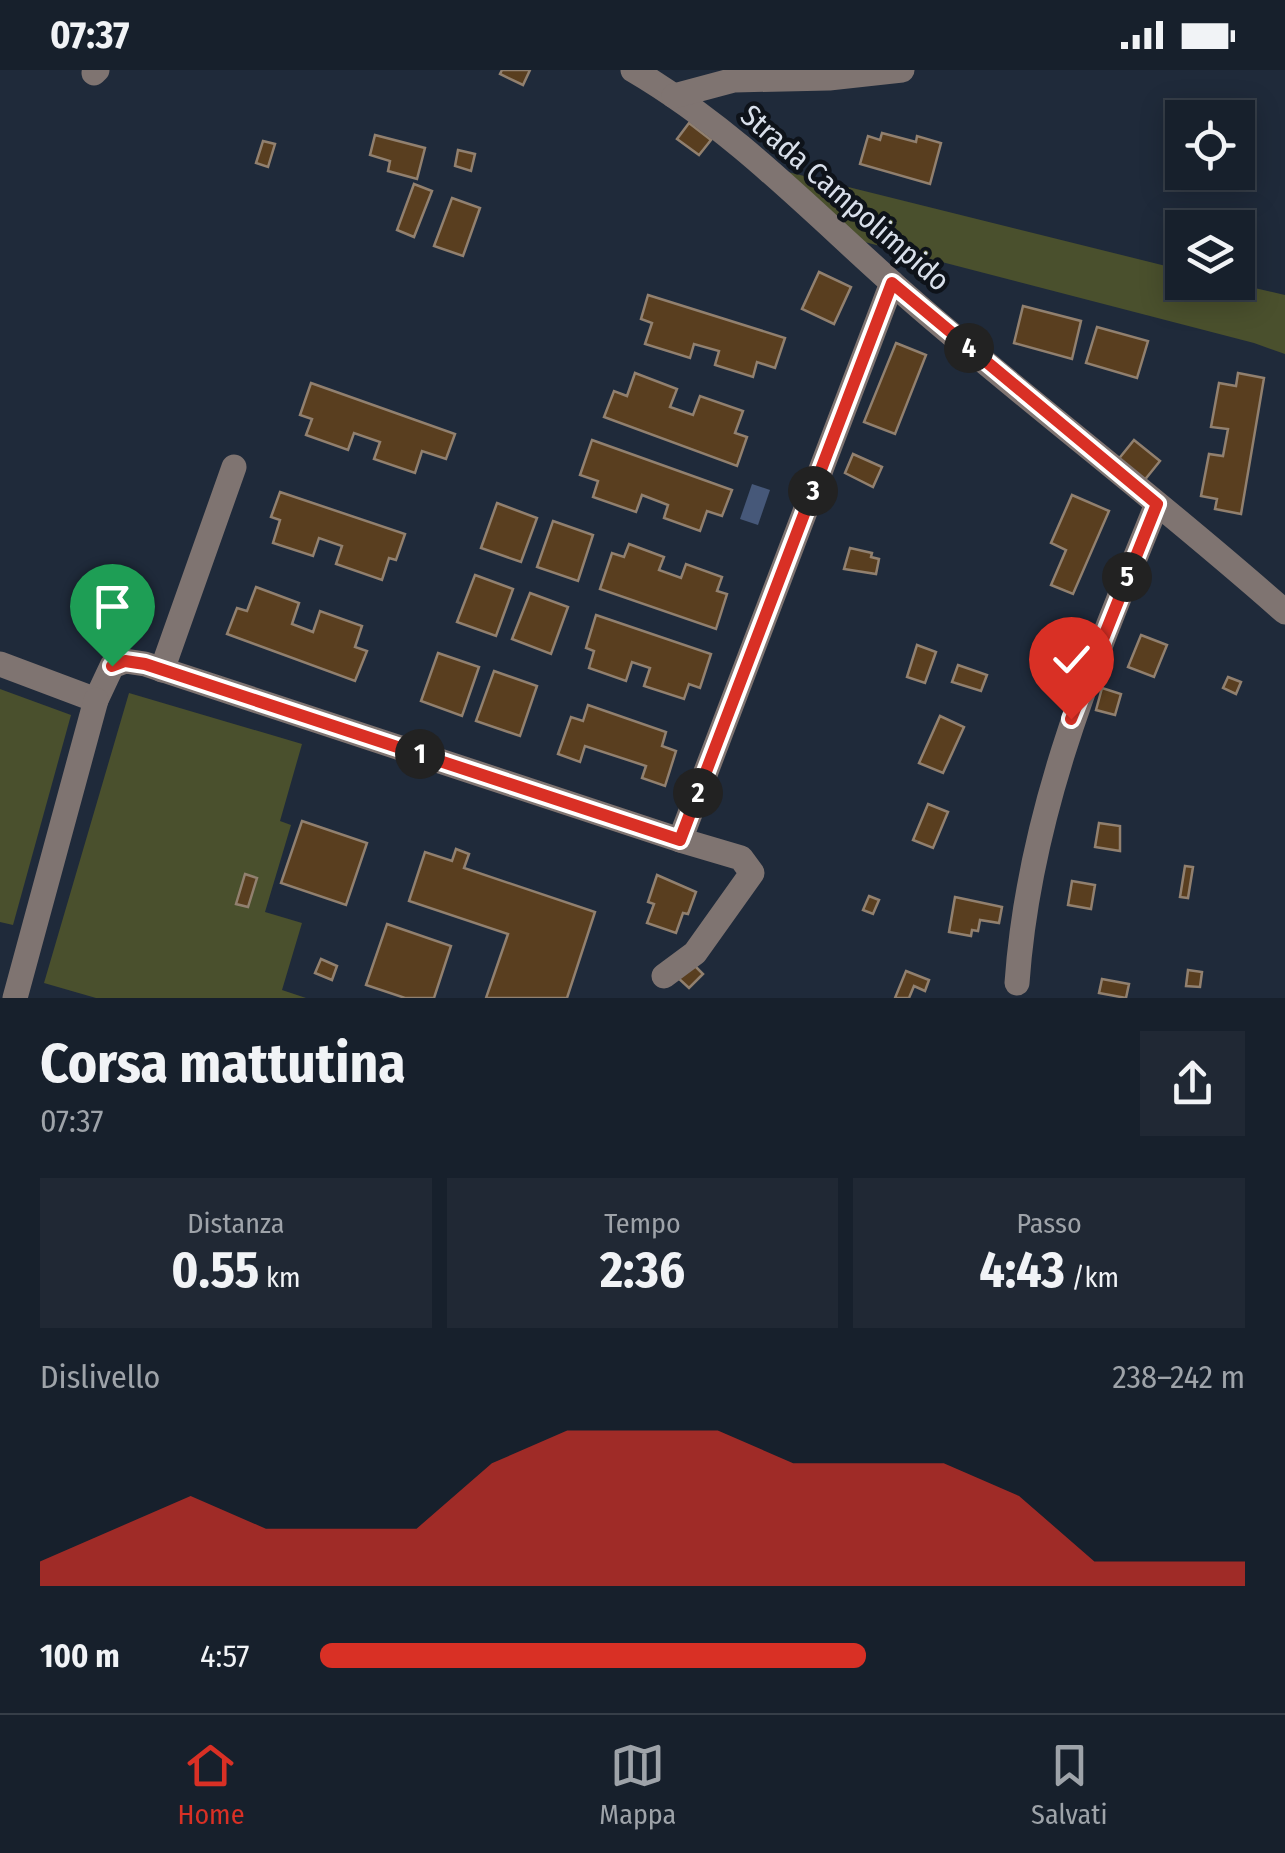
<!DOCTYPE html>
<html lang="it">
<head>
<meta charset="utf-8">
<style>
  :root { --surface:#17202c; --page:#202834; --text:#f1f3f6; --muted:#9ea3a9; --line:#363e48; --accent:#d93025 }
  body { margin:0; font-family:"Fira Sans Condensed",sans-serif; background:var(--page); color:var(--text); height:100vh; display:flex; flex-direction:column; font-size:38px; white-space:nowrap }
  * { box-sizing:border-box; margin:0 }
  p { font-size:32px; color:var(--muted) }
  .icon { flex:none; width:55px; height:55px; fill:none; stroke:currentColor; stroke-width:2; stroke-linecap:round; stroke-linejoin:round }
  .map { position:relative; height:928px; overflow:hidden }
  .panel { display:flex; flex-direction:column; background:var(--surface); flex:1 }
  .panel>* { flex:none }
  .tools { position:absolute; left:1165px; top:30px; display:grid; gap:20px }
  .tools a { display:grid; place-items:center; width:90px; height:90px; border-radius:0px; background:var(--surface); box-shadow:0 5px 25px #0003,0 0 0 2px var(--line); font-size:50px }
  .pin { position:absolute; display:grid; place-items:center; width:85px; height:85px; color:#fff; margin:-102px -42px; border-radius:50% 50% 50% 0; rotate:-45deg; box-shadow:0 0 10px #0007 }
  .pin .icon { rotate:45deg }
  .km { position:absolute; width:50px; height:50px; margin:-25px; border-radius:50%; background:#222; color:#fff; font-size:28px; line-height:50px; text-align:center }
  .round { display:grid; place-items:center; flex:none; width:105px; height:105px; border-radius:0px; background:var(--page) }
  .overview { display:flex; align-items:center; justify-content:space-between; height:170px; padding:0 40px }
  h1 { font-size:55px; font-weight:700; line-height:75px }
  .metrics { display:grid; grid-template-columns:repeat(3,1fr); gap:15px; height:170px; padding:10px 40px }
  .metrics div { display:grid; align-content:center; border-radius:0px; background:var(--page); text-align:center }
  .metrics b { font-size:50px; font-weight:700 }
  .metrics small { font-size:28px; font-weight:400 }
  .metrics p { font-size:28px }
  .chart { height:280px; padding:20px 40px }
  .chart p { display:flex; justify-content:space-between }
  .chart svg { width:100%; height:180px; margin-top:10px; fill:var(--accent); opacity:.7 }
  ul { padding:0 40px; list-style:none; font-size:32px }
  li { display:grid; grid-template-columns:160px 120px 1fr; align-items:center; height:75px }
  li i { height:25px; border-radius:12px; background:var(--accent) }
  .status { display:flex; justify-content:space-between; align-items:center; height:70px; padding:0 50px; background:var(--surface); direction:ltr }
  .status svg { height:28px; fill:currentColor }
  .tabs { display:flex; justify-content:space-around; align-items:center; height:140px; border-top:2px solid var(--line); background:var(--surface); font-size:28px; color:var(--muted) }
  .tabs a { display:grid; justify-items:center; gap:5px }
  .tabs .current { color:var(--accent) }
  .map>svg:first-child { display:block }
  .green { fill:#4a502d }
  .water { fill:#465879 }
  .building { fill:#593e1f; stroke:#91806f; stroke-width:2.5 }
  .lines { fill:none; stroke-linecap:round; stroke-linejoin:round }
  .minor { stroke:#7f7471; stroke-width:25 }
  .route-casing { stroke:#fff; stroke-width:20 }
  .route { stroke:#d93025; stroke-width:12 }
  .labels { text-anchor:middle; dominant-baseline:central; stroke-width:9; stroke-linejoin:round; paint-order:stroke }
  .street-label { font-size:30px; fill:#d8dfea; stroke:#0e131a }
</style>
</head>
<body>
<div class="status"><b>07:37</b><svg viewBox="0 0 49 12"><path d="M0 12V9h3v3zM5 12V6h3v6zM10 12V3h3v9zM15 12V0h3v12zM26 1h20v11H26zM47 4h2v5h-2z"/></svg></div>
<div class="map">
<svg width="1285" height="928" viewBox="0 0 1285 928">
  <rect width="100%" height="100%" fill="#1f2a3a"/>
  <!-- green -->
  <g class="green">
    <path d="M788 102 1182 200V212L1233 213 1285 225V284L1254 273 857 170Z"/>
    <path d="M0 619 71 645 13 855 0 852Z"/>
    <path d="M129 623 302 674 280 751 291 755 265 842 302 853 282 920 306 928H96L44 913Z"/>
  </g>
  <!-- water -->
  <path class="water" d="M752 414 770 420 758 455 740 449Z"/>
  <!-- building -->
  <g class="building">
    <path d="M502 0H530L523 15 500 4Z"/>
    <path d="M689 53 711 70 699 85 677 69Z"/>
    <path d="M882 63 916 72 917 66 941 73 930 114 860 94 868 66 880 70Z"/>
    <path d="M375 65 425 78 417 109 388 101 390 91 370 85Z"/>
    <path d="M263 71 275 74 268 97 256 93Z"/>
    <path d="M458 80 475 84 471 101 455 96Z"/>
    <path d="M414 114 432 121 414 167 397 160Z"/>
    <path d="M452 128 480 138 463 186 434 176Z"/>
    <path d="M819 202 851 217 834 254 802 239Z"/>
    <path d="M648 225 785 268 775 298 757 292 753 307 715 295 719 281 694 274 690 288 645 274 652 253 641 249Z"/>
    <path d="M1023 236 1081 251 1072 289 1014 273Z"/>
    <path d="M1097 257 1148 271 1137 308 1086 293Z"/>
    <path d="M896 273 926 285 895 364 864 352Z"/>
    <path d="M635 303 677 319 670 337 693 345 700 326 743 341 735 363 747 367 737 396 604 347 614 321 627 326Z"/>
    <path d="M1238 303 1264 308 1241 444 1215 439 1217 429 1201 426 1209 384 1223 386 1228 359 1211 357 1219 313 1236 316Z"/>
    <path d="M311 313 455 364 446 389 422 381 415 403 374 389 380 372 354 363 348 380 306 365 312 349 300 345Z"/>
    <path d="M592 370 732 420 722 446 707 441 700 461 664 448 668 435 642 425 636 442 593 427 598 411 580 405Z"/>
    <path d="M1134 370 1160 391 1143 412 1117 391Z"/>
    <path d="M853 384 882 397 873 417 845 403Z"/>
    <path d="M280 422 405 464 396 490 389 488 382 510 336 494 342 476 319 468 313 486 273 473 280 450 271 447Z"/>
    <path d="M1072 425 1109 441 1073 524 1051 515 1066 480 1051 473Z"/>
    <path d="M497 433 537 448 521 492 481 478Z"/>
    <path d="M553 451 593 465 578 511 537 497Z"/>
    <path d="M629 474 664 487 659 500 681 508 686 494 722 507 717 521 727 524 716 559 600 519 612 483 624 487Z"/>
    <path d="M850 478 872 483 871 487 879 489 876 504 844 499Z"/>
    <path d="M475 505 513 519 496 566 457 552Z"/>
    <path d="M256 517 299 533 292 554 313 562 320 541 362 556 355 577 367 581 355 611 227 564 237 538 247 541Z"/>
    <path d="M530 523 568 537 551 584 512 569Z"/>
    <path d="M596 545 711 584 700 618 689 614 684 629 644 616 650 598 632 592 626 611 589 598 594 581 586 578Z"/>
    <path d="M1141 565 1167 575 1154 607 1128 597Z"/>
    <path d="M917 575 936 582 925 613 907 607Z"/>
    <path d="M438 583 479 597 462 646 421 631Z"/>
    <path d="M958 595 987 605 981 621 952 612Z"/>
    <path d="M494 601 537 616 520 666 476 651Z"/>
    <path d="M1228 607 1241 612 1236 624 1223 618Z"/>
    <path d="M1102 618 1121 624 1115 645 1096 640Z"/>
    <path d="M588 635 666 662 662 676 676 681 665 716 642 708 646 696 585 676 580 692 558 684 571 647 583 651Z"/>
    <path d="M940 646 964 657 943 703 919 693Z"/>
    <path d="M928 734 948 742 933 778 913 770Z"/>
    <path d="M302 751 367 773 346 835 281 813Z"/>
    <path d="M1099 753 1120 756V781L1095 777Z"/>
    <path d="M456 779 469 784 464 798 595 842 567 928H486L508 864 409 831 425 782 452 791Z"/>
    <path d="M1185 796 1193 797 1188 828 1180 827Z"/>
    <path d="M245 804 257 808 248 837 236 834Z"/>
    <path d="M657 805 696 822 688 844 683 843 676 863 647 853 654 834 648 832Z"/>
    <path d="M1072 811 1095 815 1091 839 1068 835Z"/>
    <path d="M869 826 879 830 873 844 863 840Z"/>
    <path d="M955 827 1002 837 999 853 980 850 978 861 972 860 971 866 949 862Z"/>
    <path d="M387 854 451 876 434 928H405L366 915Z"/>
    <path d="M321 889 337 896 332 910 315 903Z"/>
    <path d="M691 892 703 904 689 918 677 907Z"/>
    <path d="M1188 900 1202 902 1200 917 1186 916Z"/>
    <path d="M906 901 929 910 925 921 914 916 909 928H895Z"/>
    <path d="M1102 909 1129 914 1126 928 1099 923Z"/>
  </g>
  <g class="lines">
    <!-- minor -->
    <g class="minor">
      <path d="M633 0C744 65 828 159 924 241 1043 343 1168 438 1285 542"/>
      <path d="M94 3 97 0"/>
      <path d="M674 26 734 10 829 8 902 0"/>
      <path d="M0 594 96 630 112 596 125 591 145 594 680 770 892 213"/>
      <path d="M162 600 234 397"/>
      <path d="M664 906 695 883 752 803 741 788 680 770"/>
      <path d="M1017 913C1029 741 1093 592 1157 434"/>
      <path d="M15 928 96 630"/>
    </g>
  </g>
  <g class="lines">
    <defs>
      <path id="route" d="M112 596 125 591 145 594 680 770 892 213 1157 434 1071 649"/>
    </defs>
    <!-- route casing -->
    <use href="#route" class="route-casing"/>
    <!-- route -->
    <use href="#route" class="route"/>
  </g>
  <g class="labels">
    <!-- street labels -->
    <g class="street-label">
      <text transform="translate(845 128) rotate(41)">Strada Campolimpido</text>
    </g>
  </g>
</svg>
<div class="tools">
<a><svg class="icon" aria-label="locate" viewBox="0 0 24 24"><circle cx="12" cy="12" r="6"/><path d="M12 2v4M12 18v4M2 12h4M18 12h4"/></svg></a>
<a><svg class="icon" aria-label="layers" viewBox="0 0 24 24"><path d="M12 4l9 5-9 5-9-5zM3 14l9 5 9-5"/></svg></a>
</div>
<div class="pin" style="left:112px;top:596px;background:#1e9e55"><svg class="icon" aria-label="arrive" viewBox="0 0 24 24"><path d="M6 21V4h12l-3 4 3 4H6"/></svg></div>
<div class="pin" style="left:1071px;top:649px;background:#d93025"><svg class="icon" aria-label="check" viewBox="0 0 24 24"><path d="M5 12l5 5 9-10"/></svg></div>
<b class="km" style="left:420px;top:684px">1</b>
<b class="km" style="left:698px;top:723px">2</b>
<b class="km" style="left:813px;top:421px">3</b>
<b class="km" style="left:969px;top:278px">4</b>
<b class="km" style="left:1127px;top:507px">5</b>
</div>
<section class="panel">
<div class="overview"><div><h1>Corsa mattutina</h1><p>07:37</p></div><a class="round"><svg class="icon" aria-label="share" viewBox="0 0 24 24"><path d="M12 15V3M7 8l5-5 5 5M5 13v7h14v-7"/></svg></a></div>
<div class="metrics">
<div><p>Distanza</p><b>0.55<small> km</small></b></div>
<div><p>Tempo</p><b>2:36</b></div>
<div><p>Passo</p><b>4:43<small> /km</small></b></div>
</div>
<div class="chart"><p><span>Dislivello</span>238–242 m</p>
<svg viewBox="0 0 160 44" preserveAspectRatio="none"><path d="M0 44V38L10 30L20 22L30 30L40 30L50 30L60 14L70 6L80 6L90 6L100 14L110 14L120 14L130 22L140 38L150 38L160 38V44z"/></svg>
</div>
<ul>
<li><b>100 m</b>4:57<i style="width:59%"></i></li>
</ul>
</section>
<nav class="tabs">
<a class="current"><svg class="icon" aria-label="home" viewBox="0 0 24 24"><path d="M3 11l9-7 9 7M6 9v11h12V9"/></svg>Home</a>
<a><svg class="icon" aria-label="map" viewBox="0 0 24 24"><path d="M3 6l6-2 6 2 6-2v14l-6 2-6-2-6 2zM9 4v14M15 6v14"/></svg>Mappa</a>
<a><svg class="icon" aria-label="saved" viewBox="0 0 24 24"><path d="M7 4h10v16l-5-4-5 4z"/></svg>Salvati</a>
</nav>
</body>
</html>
